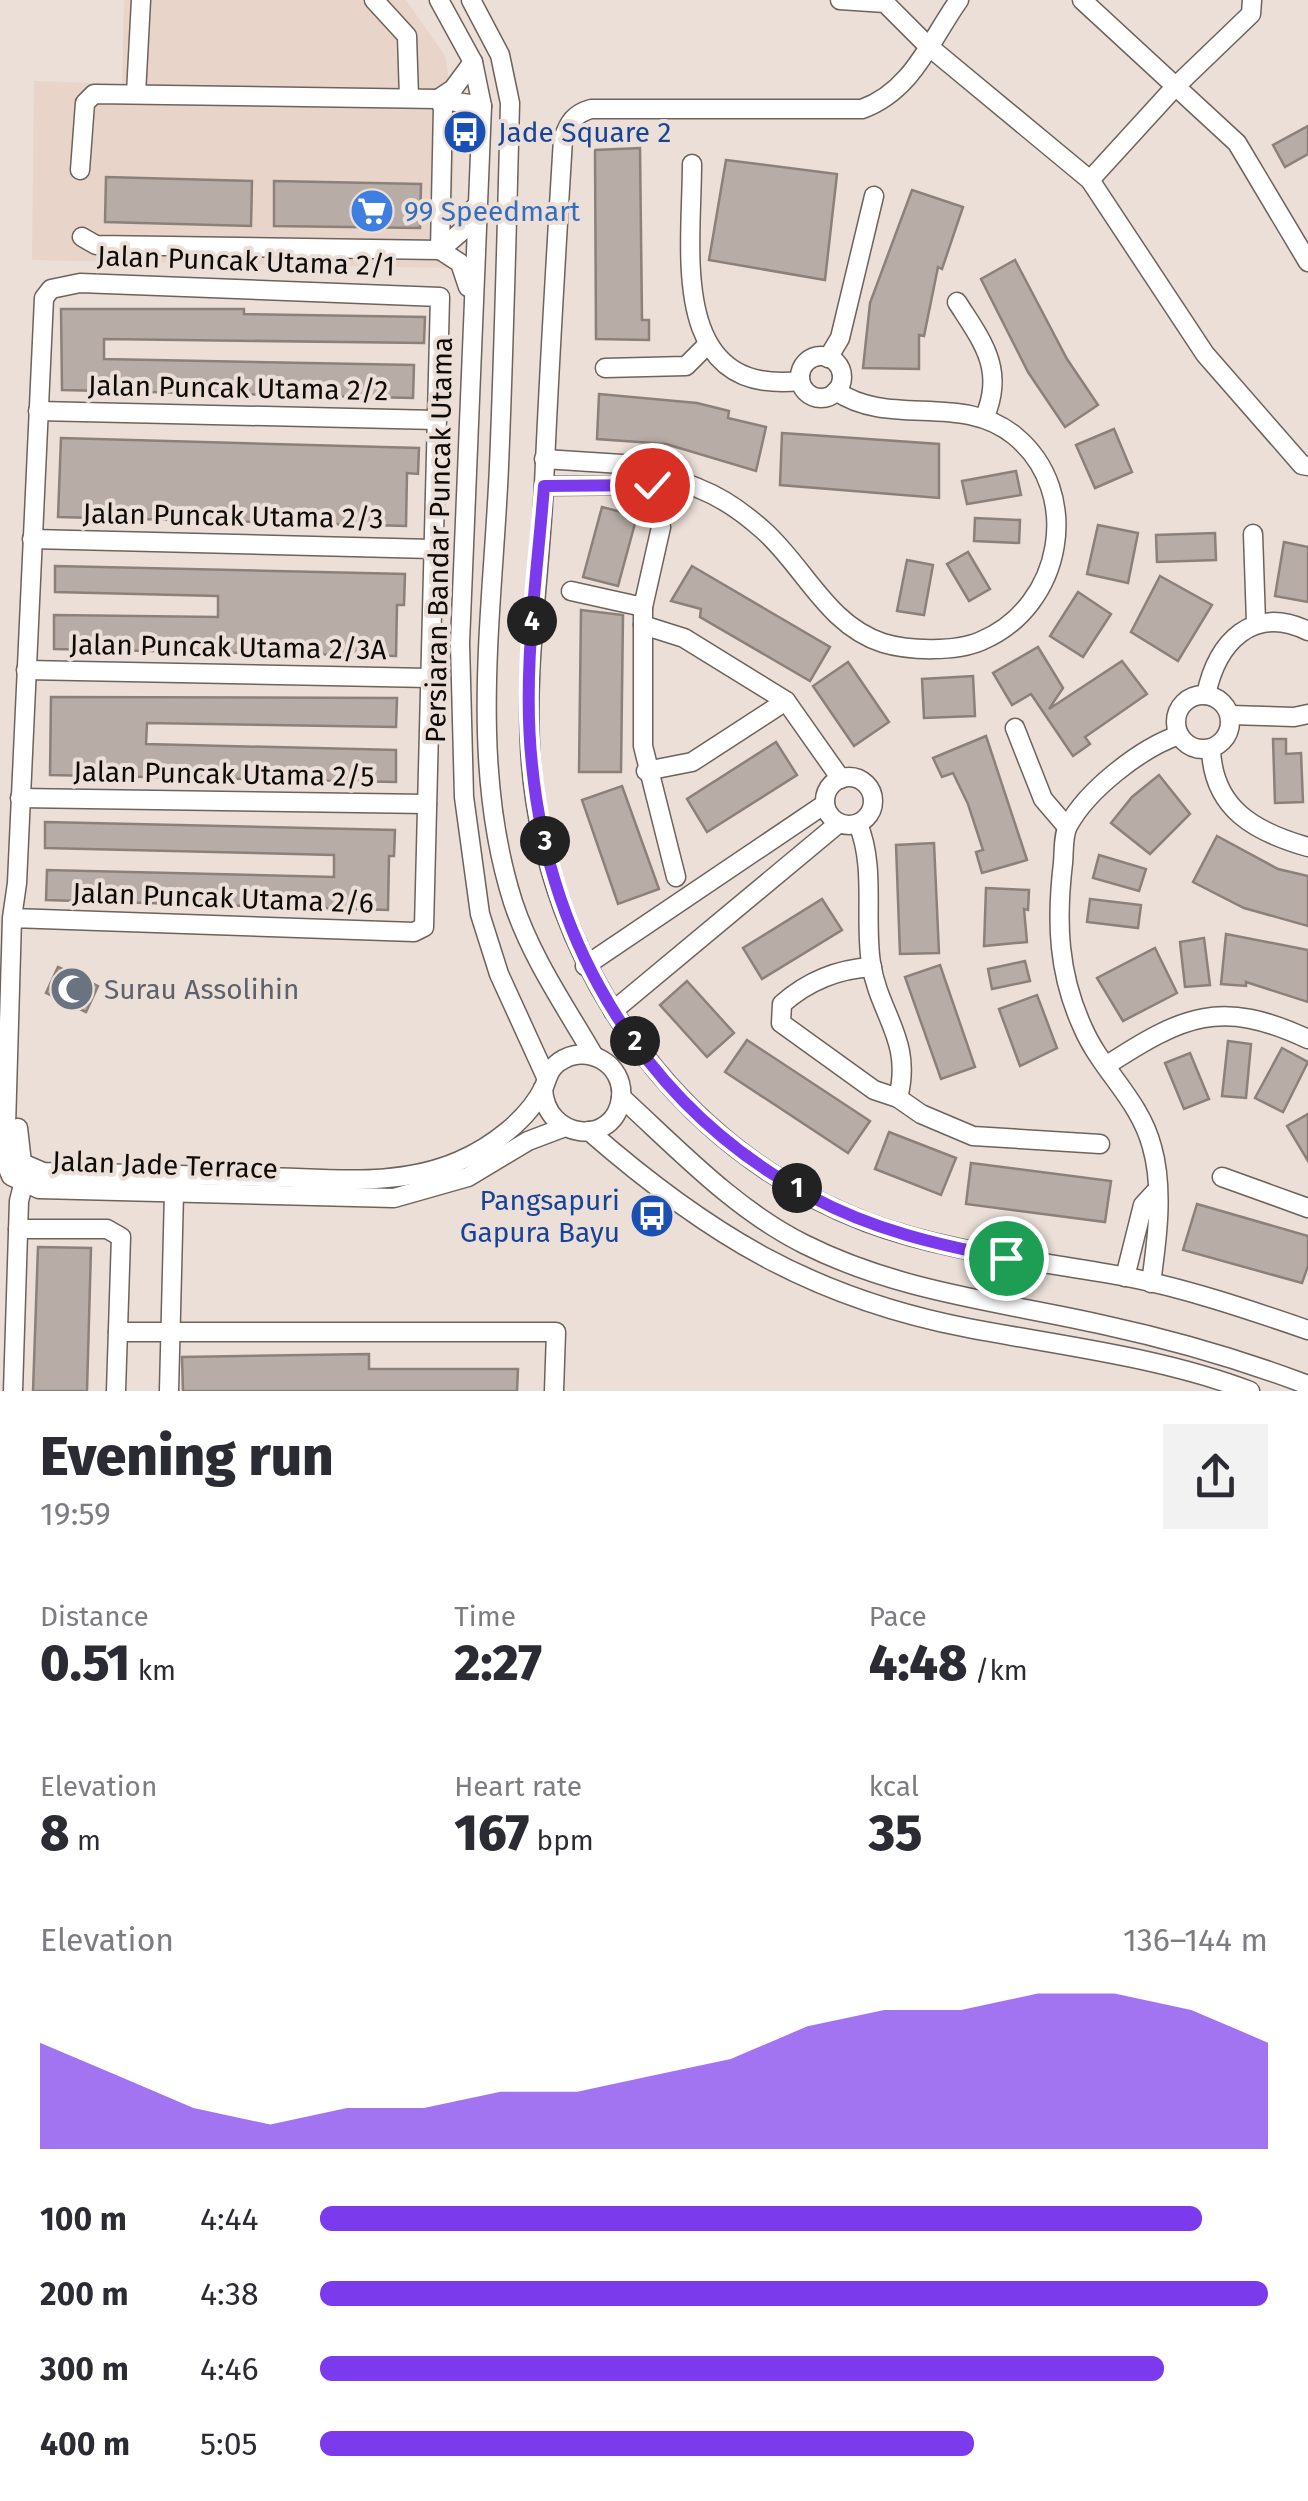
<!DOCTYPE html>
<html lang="en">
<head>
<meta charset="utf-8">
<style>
  :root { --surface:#fff; --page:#f2f2f3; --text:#2b2b33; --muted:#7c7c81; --accent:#7c3aed }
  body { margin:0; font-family:"Fira Sans",sans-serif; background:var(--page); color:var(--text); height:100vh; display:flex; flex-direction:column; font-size:38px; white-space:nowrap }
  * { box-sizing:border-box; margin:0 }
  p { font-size:32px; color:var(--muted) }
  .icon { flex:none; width:55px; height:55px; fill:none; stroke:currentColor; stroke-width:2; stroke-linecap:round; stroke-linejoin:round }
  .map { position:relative; height:1391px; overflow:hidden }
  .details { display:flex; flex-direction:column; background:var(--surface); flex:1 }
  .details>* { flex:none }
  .pin { position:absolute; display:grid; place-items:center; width:85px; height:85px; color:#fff; margin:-42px; border:5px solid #fff; border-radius:50%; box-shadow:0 2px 10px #0007 }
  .km { position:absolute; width:50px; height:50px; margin:-25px; border-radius:50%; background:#222; color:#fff; font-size:28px; line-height:50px; text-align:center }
  .round { display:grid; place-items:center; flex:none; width:105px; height:105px; border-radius:0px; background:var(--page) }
  .headline { display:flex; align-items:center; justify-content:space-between; height:170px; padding:0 40px }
  h1 { font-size:55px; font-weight:800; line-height:75px }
  .metrics { display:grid; grid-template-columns:repeat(3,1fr); gap:15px; height:170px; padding:10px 40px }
  .metrics div { display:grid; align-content:center }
  .metrics b { font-size:50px; font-weight:800 }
  .metrics small { font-size:28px; font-weight:400 }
  .metrics p { font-size:28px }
  .chart { height:280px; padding:20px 40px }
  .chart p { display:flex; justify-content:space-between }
  .chart svg { width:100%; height:180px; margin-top:10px; fill:var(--accent); opacity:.7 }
  ul { padding:0 40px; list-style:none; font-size:32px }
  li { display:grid; grid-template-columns:160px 120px 1fr; align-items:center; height:75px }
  li i { height:25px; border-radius:12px; background:var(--accent) }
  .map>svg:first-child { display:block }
  .built { fill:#e8d4c9 }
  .building { fill:#b8ada6; stroke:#8c817a; stroke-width:2.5 }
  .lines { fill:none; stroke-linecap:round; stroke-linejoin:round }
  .minor-casing { stroke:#6d625c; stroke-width:21 }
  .minor { stroke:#fff; stroke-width:18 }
  .route-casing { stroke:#fff; stroke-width:20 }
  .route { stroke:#7c3aed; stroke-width:12 }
  .labels { text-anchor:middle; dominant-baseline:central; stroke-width:8; stroke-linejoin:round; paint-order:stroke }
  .transit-label { font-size:28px; fill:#164399; stroke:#ebdfd8; text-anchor:start }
  .shop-label { font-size:28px; fill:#366cbe; stroke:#ebdfd8; text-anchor:start }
  .street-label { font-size:28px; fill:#0f0b09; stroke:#ebdfd8 }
  .worship-label { font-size:28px; fill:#5b616d; stroke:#ebdfd8; text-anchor:start }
</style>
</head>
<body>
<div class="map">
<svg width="1308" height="1391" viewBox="0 0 1308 1391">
  <rect width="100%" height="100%" fill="#ebdfd8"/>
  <!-- built -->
  <path class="built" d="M124 0H406L445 56 455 112 451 268 32 260 34 81 122 84Z"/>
  <!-- building -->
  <g class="building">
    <path d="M1308 126V154L1285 167 1273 145Z"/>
    <path d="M640 148 642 320H649V340L596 339 595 150Z"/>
    <path d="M726 160 837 174 825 280 709 260Z"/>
    <path d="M106 177 252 181 251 226 105 222Z"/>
    <path d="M274 181 421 184 420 228 274 226Z"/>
    <path d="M912 190 963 207 942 269 938 267 924 336 919 335V369L863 368 870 303Z"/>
    <path d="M1015 260 1067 359 1098 405 1065 427 1028 372 981 279Z"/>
    <path d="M61 309H244V314L425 317 424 343 104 339V359L414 365 413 398 62 390Z"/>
    <path d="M599 394 697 403 729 411 728 418 766 427 756 471 666 444 597 439Z"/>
    <path d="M1114 429 1132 472 1095 488 1076 445Z"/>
    <path d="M782 433 939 444V498L780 485Z"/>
    <path d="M61 438 419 448 418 474 407 473 406 526 58 517Z"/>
    <path d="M1016 471 1021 495 967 504 962 481Z"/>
    <path d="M602 507 637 516 618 586 583 577Z"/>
    <path d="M975 518 1020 520 1019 543 974 541Z"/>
    <path d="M1098 525 1138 533 1128 583 1087 574Z"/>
    <path d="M1215 533 1216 560 1157 562 1156 535Z"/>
    <path d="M1284 542 1308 547V602L1275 596Z"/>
    <path d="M968 552 990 589 969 601 947 564Z"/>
    <path d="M907 560 933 565 924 615 897 611Z"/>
    <path d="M55 566 405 574 404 605H397L396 656 54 649V615L218 617V596L55 592Z"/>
    <path d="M692 566 830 647 810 681 700 617 701 609 671 601Z"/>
    <path d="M1160 576 1212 605 1178 661 1131 632Z"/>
    <path d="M1078 592 1111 614 1083 657 1050 636Z"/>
    <path d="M581 610 623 615 621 772H579Z"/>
    <path d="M1038 647 1063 688 1049 709 1122 661 1147 694 1085 737 1090 744 1073 756 1031 694 1012 705 993 673Z"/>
    <path d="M848 662 889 722 854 746 813 686Z"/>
    <path d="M973 676 975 716 924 718 922 679Z"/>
    <path d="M51 697 397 698 396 727 147 723 146 744 396 750V782L50 775Z"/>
    <path d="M986 736 1027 860 982 873 976 852 983 850 968 804 953 773 942 777 933 758Z"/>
    <path d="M1273 739H1286V754L1301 753 1303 802 1275 803Z"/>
    <path d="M776 742 797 775 707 832 687 799Z"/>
    <path d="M1159 775 1190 814 1150 854 1111 823 1132 797Z"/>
    <path d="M622 786 659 889 618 904 582 800Z"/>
    <path d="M45 822 395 830 394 856H389L388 910 46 900 47 870 334 877V855L45 848Z"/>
    <path d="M1217 836 1278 869 1308 876V926L1244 908 1193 882Z"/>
    <path d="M934 843 939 953 900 954 896 845Z"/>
    <path d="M1099 855 1146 869 1139 891 1093 878Z"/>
    <path d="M986 888 1029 890 1028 910 1024 909 1027 942 984 946Z"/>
    <path d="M822 899 842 930 762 979 743 948Z"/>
    <path d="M1090 899 1141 905 1138 928 1087 922Z"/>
    <path d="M1226 934 1308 950V1002L1246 982V986L1221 984Z"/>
    <path d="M1204 938 1210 985 1185 987 1180 942Z"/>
    <path d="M1155 948 1177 993 1123 1021 1097 978Z"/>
    <path d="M1025 961 1030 981 992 989 988 969Z"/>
    <path d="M940 965 975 1067 941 1079 905 977Z"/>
    <path d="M58 967 98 986 86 1012 46 993Z"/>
    <path d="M687 981 734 1033 707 1057 660 1005Z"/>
    <path d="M1037 995 1057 1048 1020 1066 999 1009Z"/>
    <path d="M747 1040 870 1121 848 1153 725 1072Z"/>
    <path d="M1228 1041 1251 1044 1246 1098 1222 1096Z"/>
    <path d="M1282 1048 1308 1062 1283 1112 1255 1098Z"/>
    <path d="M1190 1053 1209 1099 1184 1109 1165 1063Z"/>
    <path d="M1308 1114V1161L1287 1126Z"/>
    <path d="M889 1132 956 1158 941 1195 875 1169Z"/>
    <path d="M971 1163 1111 1181 1105 1222 966 1204Z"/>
    <path d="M1197 1204 1308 1236V1266L1302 1283 1183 1250Z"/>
    <path d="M38 1247 91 1248 87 1391H33Z"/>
    <path d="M369 1354V1369H518L517 1391H183L182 1357Z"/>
  </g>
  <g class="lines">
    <defs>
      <g id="minor">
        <path d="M374 0 407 36 409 98"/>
        <path d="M439 0 473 62 482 106 460 643 464 797 480 914 499 974 546 1077"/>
        <path d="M471 0 500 55 510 103C507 224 504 345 499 466 493 610 468 761 513 902 531 957 565 1006 594 1056"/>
        <path d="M840 0 885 3 927 45 1090 180 1205 354 1302 465 1308 466"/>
        <path d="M959 0C930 41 912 91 862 109H591C574 114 569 122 563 139 556 254 549 370 544 485 540 578 524 669 531 763 547 964 676 1149 866 1222 949 1253 1035 1260 1122 1276 1185 1288 1247 1309 1308 1330"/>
        <path d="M1082 0 1237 143 1308 262"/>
        <path d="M136 94 141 0"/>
        <path d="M438 99 443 107 440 250"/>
        <path d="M438 99 453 89 473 62"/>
        <path d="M692 164C692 249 667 396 800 381"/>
        <path d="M80 170 85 103 94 94 438 99 482 106"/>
        <path d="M1090 180 1174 88 1251 14 1252 0"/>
        <path d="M82 237 96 245 440 250"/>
        <path d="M440 250 460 263 468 287"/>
        <path d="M440 250 469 225 473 209"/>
        <path d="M957 302C982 341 1005 369 985 416"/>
        <circle cx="821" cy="377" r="21"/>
        <path d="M828 358 840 338 874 196"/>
        <path d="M605 368 686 366 707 345"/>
        <path d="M38 411 437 420"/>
        <path d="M544 459 653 466C668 479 683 481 700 489 723 498 745 514 763 530 804 566 827 625 883 643 909 651 956 652 981 641 1064 606 1083 492 1015 436 962 392 890 428 836 391"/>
        <path d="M544 486 653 485 667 477"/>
        <path d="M661 527 643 607V746L676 877"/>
        <path d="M1253 534 1256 622"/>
        <path d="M32 539 432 549"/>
        <path d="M571 591 643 607"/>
        <path d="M643 625 684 638 786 701 841 779"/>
        <path d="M26 670 429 678"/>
        <circle cx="1203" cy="722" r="27"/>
        <path d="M1206 695C1217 642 1253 604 1308 631"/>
        <path d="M1230 715 1294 717 1308 714"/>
        <path d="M1015 728 1043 799 1067 827"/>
        <path d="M1211 749C1213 809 1255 832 1308 847"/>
        <path d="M646 771 692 762 786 701"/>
        <circle cx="849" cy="801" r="24"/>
        <path d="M20 798 427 804"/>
        <path d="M858 824C876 867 864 918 871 963 879 1015 913 1040 898 1098"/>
        <path d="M12 918 414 932 424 927 440 297 80 283 51 289 44 298 17 883 12 918 5 1161 11 1176 39 1189 394 1198 468 1177 528 1141 565 1127"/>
        <path d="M585 966 825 804"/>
        <path d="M872 967C837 969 808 981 782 1004L781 1023 874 1090 898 1098 921 1114 973 1136 1100 1144"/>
        <path d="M613 1011 839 823"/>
        <path d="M1107 1065C1183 1016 1220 998 1308 1039"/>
        <path d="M621 1097C678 1149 734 1209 804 1244 899 1292 1002 1302 1104 1325 1173 1340 1242 1360 1308 1385"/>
        <path d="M18 1128 22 1163 43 1172C116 1174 190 1175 264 1177 329 1178 397 1188 459 1161 491 1147 528 1120 544 1087 548 1077 549 1069 559 1062 586 1042 625 1064 621 1098 615 1147 545 1141 543 1088"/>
        <path d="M589 1131C707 1234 812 1298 968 1328 1062 1346 1160 1357 1250 1391"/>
        <path d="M1222 1177 1308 1208"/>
        <path d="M168 1184 174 1193 169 1391"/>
        <path d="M18 1229H107L121 1237 116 1391"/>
        <path d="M1125 1277 1143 1205 1155 1192"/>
        <path d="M1151 1283C1157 1240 1164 1189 1152 1147 1140 1100 1101 1070 1083 1028 1058 974 1056 922 1063 863 1064 853 1063 835 1068 826 1087 790 1141 748 1179 735"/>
        <path d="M118 1332H556L554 1391"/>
        <path d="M13 1391 19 1201 23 1185"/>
      </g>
    </defs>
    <!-- minor casing -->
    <use href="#minor" class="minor-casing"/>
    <!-- minor -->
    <use href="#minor" class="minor"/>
  </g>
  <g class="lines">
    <defs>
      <path id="route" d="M652 485 544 486C537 578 522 672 532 765 550 948 648 1110 812 1197 873 1230 939 1245 1006 1258"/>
    </defs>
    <!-- route casing -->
    <use href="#route" class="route-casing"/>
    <!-- route -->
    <use href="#route" class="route"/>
  </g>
  <!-- icons -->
  <defs>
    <symbol id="bus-disc" viewBox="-11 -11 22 22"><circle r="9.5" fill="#1a4fb4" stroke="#ebdfd8"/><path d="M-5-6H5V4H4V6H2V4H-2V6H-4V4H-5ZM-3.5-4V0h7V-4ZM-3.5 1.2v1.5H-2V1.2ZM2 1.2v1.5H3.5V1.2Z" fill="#fff"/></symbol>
    <symbol id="supermarket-disc" viewBox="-11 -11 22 22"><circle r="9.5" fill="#3f7fe0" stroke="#ebdfd8"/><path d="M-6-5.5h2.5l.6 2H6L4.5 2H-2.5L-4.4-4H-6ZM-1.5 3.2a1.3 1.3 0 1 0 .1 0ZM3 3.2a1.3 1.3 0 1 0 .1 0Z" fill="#fff"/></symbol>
    <symbol id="mosque-disc" viewBox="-11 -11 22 22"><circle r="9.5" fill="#6b7280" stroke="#ebdfd8"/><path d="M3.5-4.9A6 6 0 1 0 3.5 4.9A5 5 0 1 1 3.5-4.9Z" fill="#fff"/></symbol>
  </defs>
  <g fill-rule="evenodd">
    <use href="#bus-disc" x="440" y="107" width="50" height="50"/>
    <use href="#supermarket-disc" x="347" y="186" width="50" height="50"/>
    <use href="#mosque-disc" x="47" y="964" width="50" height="50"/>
    <use href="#bus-disc" x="627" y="1191" width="50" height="50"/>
  </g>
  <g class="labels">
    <!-- transit labels -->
    <g class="transit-label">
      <text x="498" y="132">Jade Square 2</text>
      <text x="620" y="1200" text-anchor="end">Pangsapuri<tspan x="620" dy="32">Gapura Bayu</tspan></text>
    </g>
    <!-- shop labels -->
    <g class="shop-label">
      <text x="404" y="211">99 Speedmart</text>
    </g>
    <!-- street labels -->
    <g class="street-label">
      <text transform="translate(246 261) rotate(2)">Jalan Puncak Utama 2/1</text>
      <text transform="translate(238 388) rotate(1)">Jalan Puncak Utama 2/2</text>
      <text transform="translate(233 516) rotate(1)">Jalan Puncak Utama 2/3</text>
      <text transform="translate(439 540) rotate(-89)">Persiaran Bandar Puncak Utama</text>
      <text transform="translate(228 647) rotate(1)">Jalan Puncak Utama 2/3A</text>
      <text transform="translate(224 774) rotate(1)">Jalan Puncak Utama 2/5</text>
      <text transform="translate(223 898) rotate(2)">Jalan Puncak Utama 2/6</text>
      <text transform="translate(165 1165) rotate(2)">Jalan Jade Terrace</text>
    </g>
    <!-- worship labels -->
    <g class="worship-label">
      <text x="104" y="989">Surau Assolihin</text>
    </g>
  </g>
</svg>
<div class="pin" style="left:1006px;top:1258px;background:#1e9e55"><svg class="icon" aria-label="arrive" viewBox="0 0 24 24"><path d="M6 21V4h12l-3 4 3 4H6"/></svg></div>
<div class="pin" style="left:652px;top:485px;background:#d93025"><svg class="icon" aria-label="check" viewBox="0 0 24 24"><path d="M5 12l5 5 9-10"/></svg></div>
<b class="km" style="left:797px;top:1188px">1</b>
<b class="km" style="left:635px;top:1041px">2</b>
<b class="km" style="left:545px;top:841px">3</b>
<b class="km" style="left:532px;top:621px">4</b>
</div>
<section class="details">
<div class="headline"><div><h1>Evening run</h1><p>19:59</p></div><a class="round"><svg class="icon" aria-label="share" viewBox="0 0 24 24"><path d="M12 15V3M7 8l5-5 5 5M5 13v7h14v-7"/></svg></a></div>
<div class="metrics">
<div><p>Distance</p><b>0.51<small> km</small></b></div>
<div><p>Time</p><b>2:27</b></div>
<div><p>Pace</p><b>4:48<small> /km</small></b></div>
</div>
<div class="metrics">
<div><p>Elevation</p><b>8<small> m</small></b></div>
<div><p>Heart rate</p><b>167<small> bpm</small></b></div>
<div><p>kcal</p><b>35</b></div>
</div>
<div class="chart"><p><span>Elevation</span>136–144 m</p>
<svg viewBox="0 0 160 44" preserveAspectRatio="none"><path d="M0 44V18L10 26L20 34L30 38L40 34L50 34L60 30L70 30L80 26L90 22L100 14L110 10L120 10L130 6L140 6L150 10L160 18V44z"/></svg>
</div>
<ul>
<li><b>100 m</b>4:44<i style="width:93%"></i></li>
<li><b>200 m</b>4:38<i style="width:100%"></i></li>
<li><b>300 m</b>4:46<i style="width:89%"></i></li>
<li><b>400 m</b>5:05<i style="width:69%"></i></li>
</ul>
</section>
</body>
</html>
